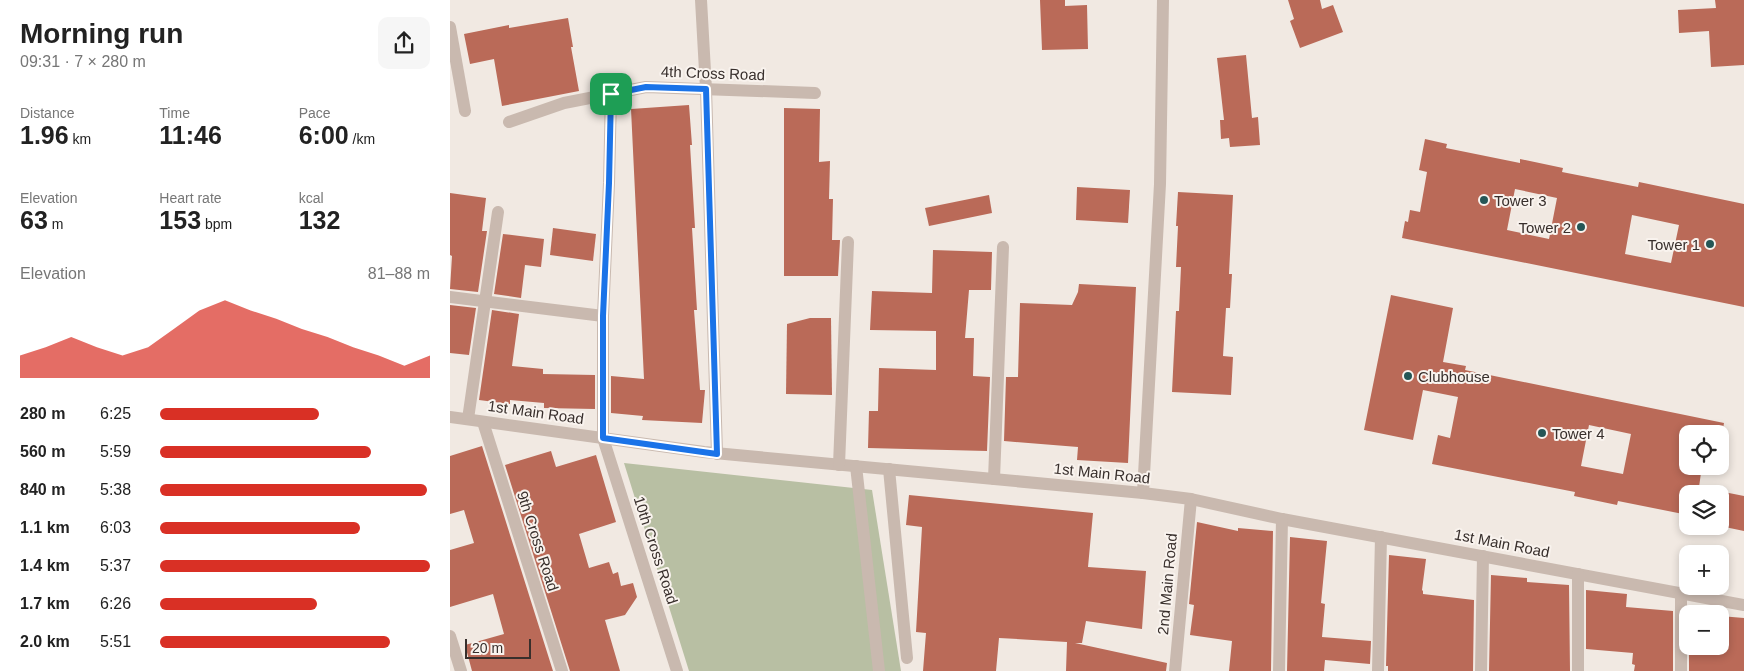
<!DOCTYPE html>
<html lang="en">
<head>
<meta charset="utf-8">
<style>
  :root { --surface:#fff; --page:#f6f6f6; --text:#222; --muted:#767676; --accent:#d93025 }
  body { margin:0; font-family:Helvetica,sans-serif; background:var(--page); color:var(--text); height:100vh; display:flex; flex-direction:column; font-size:19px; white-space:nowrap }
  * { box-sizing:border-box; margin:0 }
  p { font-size:16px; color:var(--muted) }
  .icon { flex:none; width:28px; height:28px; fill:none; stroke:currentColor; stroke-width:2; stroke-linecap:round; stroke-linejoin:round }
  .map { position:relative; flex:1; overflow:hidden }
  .side { display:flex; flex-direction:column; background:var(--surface); width:450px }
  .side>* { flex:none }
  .controls { position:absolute; left:1229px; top:425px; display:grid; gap:10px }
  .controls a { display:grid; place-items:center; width:50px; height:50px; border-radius:10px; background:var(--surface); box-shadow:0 2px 8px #0003; font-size:25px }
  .scale { position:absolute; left:15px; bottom:12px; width:66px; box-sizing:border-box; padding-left:5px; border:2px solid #382f2c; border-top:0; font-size:14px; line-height:18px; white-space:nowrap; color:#382f2c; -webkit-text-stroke:4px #f9f3ee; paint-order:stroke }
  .pin { position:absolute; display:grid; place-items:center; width:42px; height:42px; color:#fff; margin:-21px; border-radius:10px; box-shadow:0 2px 8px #0006 }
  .round { display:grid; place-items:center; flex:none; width:52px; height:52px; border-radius:10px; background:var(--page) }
  .headline { display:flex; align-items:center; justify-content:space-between; height:85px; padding:0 20px }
  h1 { font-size:28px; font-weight:700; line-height:38px }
  .metrics { display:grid; grid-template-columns:repeat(3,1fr); gap:8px; height:85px; padding:5px 20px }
  .metrics div { display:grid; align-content:center }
  .metrics b { font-size:25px; font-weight:700 }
  .metrics small { font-size:14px; font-weight:400 }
  .metrics p { font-size:14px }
  .chart { height:140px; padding:10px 20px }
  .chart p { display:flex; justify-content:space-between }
  .chart svg { width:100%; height:90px; margin-top:5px; fill:var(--accent); opacity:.7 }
  ul { padding:0 20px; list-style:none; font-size:16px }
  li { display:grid; grid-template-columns:80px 60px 1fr; align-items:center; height:38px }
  li i { height:12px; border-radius:6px; background:var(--accent) }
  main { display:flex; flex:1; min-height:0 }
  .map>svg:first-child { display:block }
  .green { fill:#b8bfa3 }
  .building { fill:#ba6a58; fill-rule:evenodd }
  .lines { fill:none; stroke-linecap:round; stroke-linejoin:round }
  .minor { stroke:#c9b9af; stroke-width:12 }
  .route-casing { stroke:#fff; stroke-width:10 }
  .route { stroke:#1a73e8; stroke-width:6 }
  .poi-dot { fill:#255656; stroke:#f9f3ee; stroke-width:2 }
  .labels { text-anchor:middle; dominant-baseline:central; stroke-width:4; stroke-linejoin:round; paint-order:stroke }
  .street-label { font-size:15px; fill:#382f2c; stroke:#f9f3ee }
  .poi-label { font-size:15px; fill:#382f2c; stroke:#f9f3ee; text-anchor:start }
</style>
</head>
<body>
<main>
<section class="side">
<div class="headline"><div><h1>Morning run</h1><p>09:31 · 7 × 280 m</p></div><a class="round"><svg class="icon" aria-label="share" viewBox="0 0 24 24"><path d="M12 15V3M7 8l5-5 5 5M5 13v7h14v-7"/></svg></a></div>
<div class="metrics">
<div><p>Distance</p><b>1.96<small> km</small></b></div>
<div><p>Time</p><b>11:46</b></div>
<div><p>Pace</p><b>6:00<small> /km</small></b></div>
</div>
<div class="metrics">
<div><p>Elevation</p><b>63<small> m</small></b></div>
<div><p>Heart rate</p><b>153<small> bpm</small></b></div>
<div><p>kcal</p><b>132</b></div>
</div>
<div class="chart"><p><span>Elevation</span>81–88 m</p>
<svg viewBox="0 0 160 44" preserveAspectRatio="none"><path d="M0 44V33L10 29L20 24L30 29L40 33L50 29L60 20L70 11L80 6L90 11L100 15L110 20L120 24L130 29L140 33L150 38L160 33V44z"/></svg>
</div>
<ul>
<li><b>280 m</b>6:25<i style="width:59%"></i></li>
<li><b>560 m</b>5:59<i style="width:78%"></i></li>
<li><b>840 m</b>5:38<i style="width:99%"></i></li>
<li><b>1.1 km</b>6:03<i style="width:74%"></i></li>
<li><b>1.4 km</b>5:37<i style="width:100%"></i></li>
<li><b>1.7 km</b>6:26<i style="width:58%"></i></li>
<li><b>2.0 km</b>5:51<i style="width:85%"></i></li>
</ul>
</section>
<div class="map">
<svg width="1294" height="671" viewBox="0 0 1294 671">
  <rect width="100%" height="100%" fill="#f1e9e2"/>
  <!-- green -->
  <path class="green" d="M174 463 422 490 451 671H239Z"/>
  <!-- building -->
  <g class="building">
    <path d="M590 0H615V6L637 5 638 49 592 50Z"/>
    <path d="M838 0H870L872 9 883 5 893 32 850 48 840 21 844 19Z"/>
    <path d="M1265 0H1294V65L1261 67 1259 31 1229 33 1228 10 1266 8Z"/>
    <path d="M118 18 123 47H121L129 91 52 106 44 59 20 64 14 34 59 25V28Z"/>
    <path d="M796 55 802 118 808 117 810 145 780 147 779 138 771 139 770 120H774L767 58Z"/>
    <path d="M239 105 242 145H240L245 228H242L247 310H244L250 390H255L252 423 192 420 193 416 161 413V376L194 379 181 109Z"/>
    <path d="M334 108 370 109 369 162 380 161 379 199H383L382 240H390L388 276H334Z"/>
    <path d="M975 139 997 144 996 148 1070 163V159L1113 168 1112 172 1188 187 1189 182 1294 204V307L952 238 955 221 958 222 960 210 970 212 977 172 969 170ZM1065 189 1107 198 1099 239 1057 230ZM1182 215 1229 225 1221 263 1175 254Z"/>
    <path d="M627 187 680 190 678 223 626 220Z"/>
    <path d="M728 192 783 195 779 274H782L780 308H776L773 356 783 357 781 395 722 392 726 311H729L731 267H726L728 226H726Z"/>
    <path d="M0 193 36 198 32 231H37L28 292 0 289 2 256 0 255Z"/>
    <path d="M539 195 542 213 479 226 475 208Z"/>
    <path d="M103 228 146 234 143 261 100 255Z"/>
    <path d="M53 234 94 239 91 267 75 265 71 298 44 294Z"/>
    <path d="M483 250 542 252 541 290H519L515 338H524L523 376 540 377 537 451 418 448 419 411H428L429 368 486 370V331L420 330 422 291 482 293Z"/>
    <path d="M629 284 686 287 678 463 627 460 628 447 554 441 556 377H568L570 303 622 305 628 292Z"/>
    <path d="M941 295 1003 308 993 362 1016 366 1015 370 1274 423 1271 440 1270 434 1238 433V470L1251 473 1249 487 1294 496V531L1270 526V494H1238V515L1168 501 1167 505 1124 496 1125 492 982 464 988 435 1000 438 1008 397 973 390 963 440 914 430ZM1139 425 1181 434 1173 474 1131 466Z"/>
    <path d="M0 305 26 308 19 355 0 353Z"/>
    <path d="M42 310 69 314 62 366 93 369V374L145 375V409L94 408V403L60 400V404L29 400Z"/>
    <path d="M360 318H381L382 395 336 394 337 324Z"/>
    <path d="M32 446 103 671H22L15 645 54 634 43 594 0 607V550L24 543 14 510 0 514V456Z"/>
    <path d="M101 451 106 467 146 455 166 522 129 534 139 568 159 562 163 574 168 572 171 586 183 583 187 597 175 615 155 620 170 671H120L55 465Z"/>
    <path d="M459 495 643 513 638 567 696 571 692 629 636 621 632 643H625L717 663 716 671H616L617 642 549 638 546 671H473L476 633 466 632 472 527 456 525Z"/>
    <path d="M747 522 788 531V528L823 531 821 671H779L782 641 740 635 744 605 739 604Z"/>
    <path d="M840 537 877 541 871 603 875 604 872 637 921 641 920 664 875 660 874 671H837Z"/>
    <path d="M939 555 976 559 972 590 973 591V594L1024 600 1023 671H938V666H936Z"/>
    <path d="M1041 575 1077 578V582L1119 585 1120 671H1039Z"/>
    <path d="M1136 590 1177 594 1176 607 1223 611V671H1184L1185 665 1182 664 1183 653 1136 649Z"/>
    <path d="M1270 616 1294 618V671H1239V646H1270Z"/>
  </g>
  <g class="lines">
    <!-- minor -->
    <g class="minor">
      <path d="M251 0 256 89 267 454"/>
      <path d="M0 27 15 111"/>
      <path d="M161 94 159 183 153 316V438L227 671"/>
      <path d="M59 122 114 103 196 87 365 93"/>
      <path d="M0 297 153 316"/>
      <path d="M0 417 254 452 693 493 741 499 832 519 1294 605"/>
      <path d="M18 419 48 212"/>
      <path d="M33 422 112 671"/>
      <path d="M389 465 398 242"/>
      <path d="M406 466 429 671"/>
      <path d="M439 469 457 658"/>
      <path d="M544 479 553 247"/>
      <path d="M693 493 710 184 713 0"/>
      <path d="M1128 574V671"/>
      <path d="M0 636 11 671"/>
      <path d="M725 671 741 499"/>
      <path d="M829 671 832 519"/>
      <path d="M928 671 931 537"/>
      <path d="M1031 671 1033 556"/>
      <path d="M1231 671V593"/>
    </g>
  </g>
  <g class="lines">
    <defs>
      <path id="route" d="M196 87 256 89 267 454 153 438V316L159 183 161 94Z"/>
    </defs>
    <!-- route casing -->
    <use href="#route" class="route-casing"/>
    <!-- route -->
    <use href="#route" class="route"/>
  </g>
  <!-- markers -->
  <g class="poi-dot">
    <circle cx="1034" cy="200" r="5"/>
    <circle cx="1131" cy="227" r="5"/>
    <circle cx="1260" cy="244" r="5"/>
    <circle cx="958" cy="376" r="5"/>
    <circle cx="1092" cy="433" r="5"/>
  </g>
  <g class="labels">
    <!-- street labels -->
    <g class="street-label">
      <text transform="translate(263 73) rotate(2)">4th Cross Road</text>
      <text transform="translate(86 412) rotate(8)">1st Main Road</text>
      <text transform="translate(652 473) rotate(6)">1st Main Road</text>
      <text transform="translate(88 541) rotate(72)">9th Cross Road</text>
      <text transform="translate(1052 543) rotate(11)">1st Main Road</text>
      <text transform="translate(206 550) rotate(72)">10th Cross Road</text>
      <text transform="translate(717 584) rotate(-85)">2nd Main Road</text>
    </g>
    <!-- poi labels -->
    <g class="poi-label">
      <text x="1044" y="200">Tower 3</text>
      <text x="1121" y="227" text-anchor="end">Tower 2</text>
      <text x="1250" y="244" text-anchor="end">Tower 1</text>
      <text x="968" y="376">Clubhouse</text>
      <text x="1102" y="433">Tower 4</text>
    </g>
  </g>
</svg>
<div class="controls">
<a><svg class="icon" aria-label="locate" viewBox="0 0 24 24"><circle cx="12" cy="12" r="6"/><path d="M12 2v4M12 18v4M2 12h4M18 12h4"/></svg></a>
<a><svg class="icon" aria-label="layers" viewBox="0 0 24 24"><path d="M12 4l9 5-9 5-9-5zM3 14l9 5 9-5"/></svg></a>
<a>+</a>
<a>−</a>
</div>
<div class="scale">20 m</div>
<div class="pin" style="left:161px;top:94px;background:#1e9e55"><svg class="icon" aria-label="arrive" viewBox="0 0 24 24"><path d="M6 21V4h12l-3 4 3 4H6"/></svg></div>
</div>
</main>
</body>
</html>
